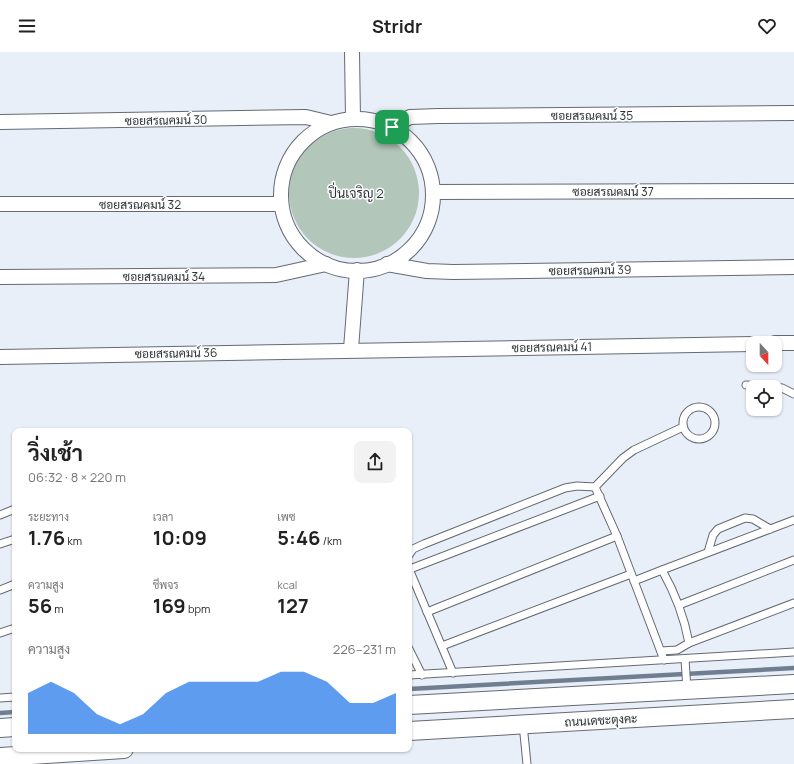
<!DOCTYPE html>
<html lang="th">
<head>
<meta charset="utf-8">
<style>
  :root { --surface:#fff; --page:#f2f2f2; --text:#222; --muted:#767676; --accent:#1a73e8 }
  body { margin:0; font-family:Manrope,Sarabun,sans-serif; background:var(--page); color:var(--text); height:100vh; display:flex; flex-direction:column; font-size:15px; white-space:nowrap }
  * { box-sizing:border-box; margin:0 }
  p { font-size:13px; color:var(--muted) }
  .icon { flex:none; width:22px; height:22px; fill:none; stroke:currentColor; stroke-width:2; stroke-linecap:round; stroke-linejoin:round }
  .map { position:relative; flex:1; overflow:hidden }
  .side { position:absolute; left:12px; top:376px; width:400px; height:324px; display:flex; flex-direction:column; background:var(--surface); border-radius:8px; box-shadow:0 1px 3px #0004 }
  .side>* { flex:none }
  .needle { width:26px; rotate:159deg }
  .controls { position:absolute; left:746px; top:284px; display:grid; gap:8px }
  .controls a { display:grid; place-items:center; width:36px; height:36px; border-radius:8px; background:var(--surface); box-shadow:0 1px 3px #0004; font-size:20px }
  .pin { position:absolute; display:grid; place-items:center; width:34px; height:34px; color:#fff; margin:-17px; border-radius:8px; box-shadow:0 2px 6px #0006 }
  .round { display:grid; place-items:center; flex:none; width:42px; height:42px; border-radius:8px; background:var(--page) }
  .head { display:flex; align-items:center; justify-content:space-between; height:68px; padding:0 16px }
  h1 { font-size:22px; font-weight:700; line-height:30px }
  .metrics { display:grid; grid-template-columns:repeat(3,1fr); gap:6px; height:68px; padding:4px 16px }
  .metrics div { display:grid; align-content:center }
  .metrics b { font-size:20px; font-weight:700 }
  .metrics small { font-size:11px; font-weight:400 }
  .metrics p { font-size:11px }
  .chart { height:112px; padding:8px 16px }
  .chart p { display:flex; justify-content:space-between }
  .chart svg { width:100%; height:72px; margin-top:4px; fill:var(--accent); opacity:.7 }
  header { display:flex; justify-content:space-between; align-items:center; height:52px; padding:0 16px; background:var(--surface); font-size:18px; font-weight:700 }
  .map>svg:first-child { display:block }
  .green { fill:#b2c6b9 }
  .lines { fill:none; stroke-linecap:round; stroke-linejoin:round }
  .stream { stroke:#6f7f91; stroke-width:4.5 }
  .service-casing { stroke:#656972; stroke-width:9 }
  .minor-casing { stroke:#656972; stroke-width:16 }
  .tertiary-casing { stroke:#656972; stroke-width:20 }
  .service { stroke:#fff; stroke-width:7 }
  .minor { stroke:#fff; stroke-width:14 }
  .tertiary { stroke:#fff; stroke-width:18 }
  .labels { text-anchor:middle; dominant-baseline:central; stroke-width:3; stroke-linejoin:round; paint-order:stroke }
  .street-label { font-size:12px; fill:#2f3134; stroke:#fbfcfe }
  .neighbourhood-label { font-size:13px; fill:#2f3134; stroke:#fbfcfe }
</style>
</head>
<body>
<header><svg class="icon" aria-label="menu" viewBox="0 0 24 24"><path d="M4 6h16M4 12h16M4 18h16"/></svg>Stridr<svg class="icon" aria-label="heart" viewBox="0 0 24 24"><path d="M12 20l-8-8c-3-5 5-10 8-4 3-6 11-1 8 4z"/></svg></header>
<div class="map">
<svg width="794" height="712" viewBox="0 0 794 712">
  <rect width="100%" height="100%" fill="#e9eff9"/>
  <!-- green -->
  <circle class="green" cx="354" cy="141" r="65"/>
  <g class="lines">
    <!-- stream -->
    <g class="stream">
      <path d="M409 637 794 616"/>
      <path d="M0 661 15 660"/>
    </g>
    <defs>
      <g id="service">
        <path d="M746 333 774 335"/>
        <path d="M775 335 782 336 794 342"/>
        <circle cx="699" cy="371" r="16"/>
        <path d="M0 463 15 457"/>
        <path d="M0 492 15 487"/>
        <path d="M708 500 713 483 718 477 745 466 753 467 770 477"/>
        <path d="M409 503 413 497 424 492 565 436 577 434 595 435"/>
        <path d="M409 514 410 517 600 444"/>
        <path d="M409 517 453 621"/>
        <path d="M662 518 794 468"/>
        <path d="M634 529 662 518C675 541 684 564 689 591L677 598 661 599"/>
        <path d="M0 538 15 532"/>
        <path d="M679 553 794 508"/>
        <path d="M427 560 617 484"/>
        <path d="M0 581 15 576"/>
        <path d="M689 591 794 551"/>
        <path d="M442 594 631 522"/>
        <path d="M409 597 422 623"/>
        <path d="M685 607 687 638"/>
        <path d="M664 608 617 484 595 435 623 406 634 398 683 375"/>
        <path d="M409 623 794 600"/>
        <path d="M0 646 15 645"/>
        <path d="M523 672 527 712"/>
      </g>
      <g id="minor">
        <path d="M352 0 353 67"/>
        <circle cx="357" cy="143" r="76"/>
        <path d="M0 70 306 65 331 71"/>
        <path d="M392 75 410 65 438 64 794 61"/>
        <path d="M433 140 794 139"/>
        <path d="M0 152H281"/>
        <path d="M387 212 427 219 453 220 794 215"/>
        <path d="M0 225 276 223 326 212"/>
        <path d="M775 291H794"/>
        <path d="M351 297 357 218"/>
        <path d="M0 305 753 292"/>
      </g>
      <g id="tertiary">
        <path d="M409 653 794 632"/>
        <path d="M0 676 15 675"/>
        <path d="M409 679 794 657"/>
        <path d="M0 705 124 697"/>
      </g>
    </defs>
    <!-- service casing -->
    <use href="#service" class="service-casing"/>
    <!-- minor casing -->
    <use href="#minor" class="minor-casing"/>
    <!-- tertiary casing -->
    <use href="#tertiary" class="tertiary-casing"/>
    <!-- service -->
    <use href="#service" class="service"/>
    <!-- minor -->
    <use href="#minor" class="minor"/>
    <!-- tertiary -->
    <use href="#tertiary" class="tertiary"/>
  </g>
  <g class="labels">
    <!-- street labels -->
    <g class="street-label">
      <text x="592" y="63">ซอยสรณคมน์ 35</text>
      <text transform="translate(166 68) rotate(-1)">ซอยสรณคมน์ 30</text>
      <text x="613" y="139">ซอยสรณคมน์ 37</text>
      <text x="140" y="152">ซอยสรณคมน์ 32</text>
      <text transform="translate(590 218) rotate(-1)">ซอยสรณคมน์ 39</text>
      <text x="164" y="224">ซอยสรณคมน์ 34</text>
      <text transform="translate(552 295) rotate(-1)">ซอยสรณคมน์ 41</text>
      <text transform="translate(176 301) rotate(-1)">ซอยสรณคมน์ 36</text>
      <text transform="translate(601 668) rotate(-3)">ถนนเดชะตุงคะ</text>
    </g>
    <!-- neighbourhood labels -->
    <g class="neighbourhood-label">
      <text x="356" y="141">ปิ่นเจริญ 2</text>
    </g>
  </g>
</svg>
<div class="controls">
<a><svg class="needle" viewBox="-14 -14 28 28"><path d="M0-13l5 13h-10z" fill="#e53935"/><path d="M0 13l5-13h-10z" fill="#767676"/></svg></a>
<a><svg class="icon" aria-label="locate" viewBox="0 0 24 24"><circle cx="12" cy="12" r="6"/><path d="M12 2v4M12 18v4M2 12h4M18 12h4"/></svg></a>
</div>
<div class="pin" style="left:392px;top:75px;background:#1e9e55"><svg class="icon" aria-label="arrive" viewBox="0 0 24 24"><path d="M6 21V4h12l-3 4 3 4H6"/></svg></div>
<section class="side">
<div class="head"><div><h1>วิ่งเช้า</h1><p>06:32 · 8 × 220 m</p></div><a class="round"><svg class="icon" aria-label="share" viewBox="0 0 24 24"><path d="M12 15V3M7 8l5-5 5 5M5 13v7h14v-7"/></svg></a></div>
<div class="metrics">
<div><p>ระยะทาง</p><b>1.76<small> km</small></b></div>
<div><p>เวลา</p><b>10:09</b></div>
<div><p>เพซ</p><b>5:46<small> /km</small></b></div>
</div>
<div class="metrics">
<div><p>ความสูง</p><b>56<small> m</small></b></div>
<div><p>ชีพจร</p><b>169<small> bpm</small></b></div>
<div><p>kcal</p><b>127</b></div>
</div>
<div class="chart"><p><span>ความสูง</span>226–231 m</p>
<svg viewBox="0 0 160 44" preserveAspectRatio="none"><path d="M0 44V19L10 12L20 19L30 32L40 38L50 32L60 19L70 12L80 12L90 12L100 12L110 6L120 6L130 12L140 25L150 25L160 19V44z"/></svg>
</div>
</section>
</div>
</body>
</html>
